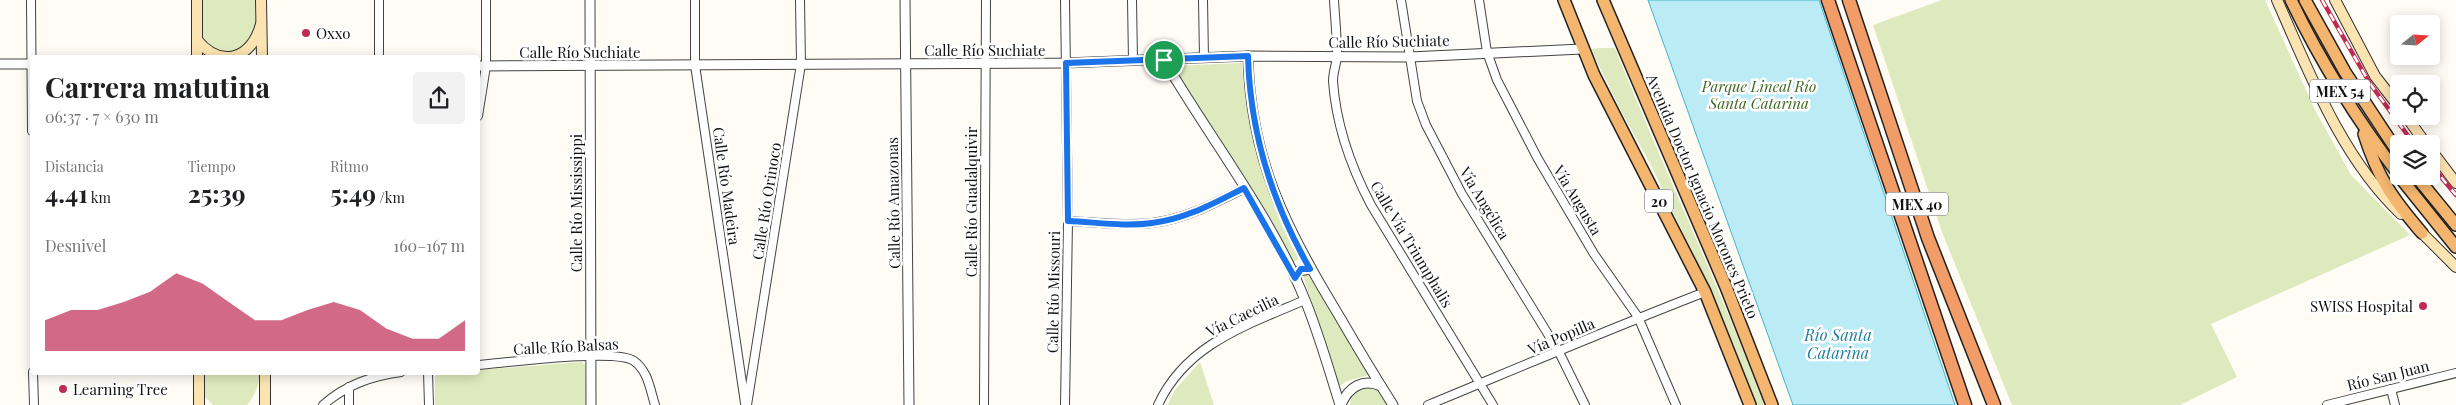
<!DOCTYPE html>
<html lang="es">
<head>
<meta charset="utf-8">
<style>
  :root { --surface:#fff; --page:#f2f2f2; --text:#202124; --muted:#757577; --accent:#bf2b53 }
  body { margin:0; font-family:"Playfair Display",serif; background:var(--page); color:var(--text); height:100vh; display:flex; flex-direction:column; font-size:19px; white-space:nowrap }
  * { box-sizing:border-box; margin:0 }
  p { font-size:16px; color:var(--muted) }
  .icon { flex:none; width:28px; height:28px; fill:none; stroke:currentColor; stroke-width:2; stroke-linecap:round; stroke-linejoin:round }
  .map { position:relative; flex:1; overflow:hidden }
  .side { position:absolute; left:30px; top:55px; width:450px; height:320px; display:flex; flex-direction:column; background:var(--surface); border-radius:5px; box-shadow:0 2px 12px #0003 }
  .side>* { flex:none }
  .needle { width:32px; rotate:72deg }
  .tools { position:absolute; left:2390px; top:15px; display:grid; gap:10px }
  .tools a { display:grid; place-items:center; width:50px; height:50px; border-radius:5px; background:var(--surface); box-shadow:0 2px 12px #0003; font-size:25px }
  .pin { position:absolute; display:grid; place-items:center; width:42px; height:42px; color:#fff; margin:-21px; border:2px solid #fff; border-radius:50%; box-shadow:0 1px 5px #0007 }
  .round { display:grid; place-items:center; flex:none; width:52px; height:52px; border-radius:5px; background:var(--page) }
  .overview { display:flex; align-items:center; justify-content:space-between; height:85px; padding:0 15px }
  h1 { font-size:28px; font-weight:700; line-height:38px }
  .stats { display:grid; grid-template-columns:repeat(3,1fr); gap:8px; height:85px; padding:5px 15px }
  .stats div { display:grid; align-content:center }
  .stats b { font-size:25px; font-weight:700 }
  .stats small { font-size:14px; font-weight:400 }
  .stats p { font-size:14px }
  .chart { height:140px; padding:10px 15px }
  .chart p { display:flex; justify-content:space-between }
  .chart svg { width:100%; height:90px; margin-top:5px; fill:var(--accent); opacity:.7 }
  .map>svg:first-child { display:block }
  .green { fill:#dee9be }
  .water { fill:#bbecf5; stroke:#43b3ca }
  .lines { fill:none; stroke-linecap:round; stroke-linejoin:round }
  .minor-casing { stroke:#444; stroke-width:10 }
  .tertiary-casing { stroke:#444; stroke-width:11 }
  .secondary-casing { stroke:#333; stroke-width:12 }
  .primary-casing { stroke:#222; stroke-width:14 }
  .trunk-casing { stroke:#222; stroke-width:15 }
  .minor { stroke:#fff; stroke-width:8 }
  .tertiary { stroke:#fff; stroke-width:9 }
  .secondary { stroke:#fce4b2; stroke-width:10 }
  .primary { stroke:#f4b66f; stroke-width:11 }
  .trunk { stroke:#f29c68; stroke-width:12 }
  .rail-casing { stroke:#bf2b53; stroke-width:4.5 }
  .rail { stroke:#fff; stroke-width:2.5; stroke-dasharray:8; stroke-linecap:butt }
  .route-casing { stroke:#fff; stroke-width:10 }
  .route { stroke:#1a73e8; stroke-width:6 }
  .poi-dot { fill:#bf2b53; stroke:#fff; stroke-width:2 }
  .labels { text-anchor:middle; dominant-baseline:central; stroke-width:5; stroke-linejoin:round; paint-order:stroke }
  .shield { fill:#fff; stroke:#585858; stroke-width:1 }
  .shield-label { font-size:14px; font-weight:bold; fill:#111 }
  .poi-label { font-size:15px; fill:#111; stroke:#fff; text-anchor:start }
  .street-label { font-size:15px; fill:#111; stroke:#fff }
  .park-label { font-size:15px; font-style:italic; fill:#406821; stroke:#fff }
  .water-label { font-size:16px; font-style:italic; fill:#1b7f9a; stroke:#fff }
</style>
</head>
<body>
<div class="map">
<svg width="2456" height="405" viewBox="0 0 2456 405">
  <rect width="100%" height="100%" fill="#fffbf5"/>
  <!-- green -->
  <g class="green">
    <path d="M199 0H255C255 28 261 43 231 56L204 45 199 29Z"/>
    <path d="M1942 0H2265L2315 110 2351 175 2410 235 2211 324 2237 377 2180 405H2012L1942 232 1873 25Z"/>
    <path d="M1602 48H1615C1663 168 1719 284 1764 405H1755L1737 353 1708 286 1652 167 1620 109 1591 49Z"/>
    <path d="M1242 63C1246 137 1271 193 1299 259L1293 263 1174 66Z"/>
    <path d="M1307 273 1369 375 1347 381 1340 386 1303 276Z"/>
    <path d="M582 362 585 365 586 405H435V376L439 373 478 372V370Z"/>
    <path d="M1200 362 1214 405H1168L1174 391Z"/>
    <path d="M203 373H260C259 386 255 395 247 405H213L205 397Z"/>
    <path d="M1369 385 1380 392 1389 405H1350L1352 394Z"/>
  </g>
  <!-- water -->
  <path class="water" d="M1648 0H1819L1955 405H1793Z"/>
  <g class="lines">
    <defs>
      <g id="minor">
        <path d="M31 0 32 131"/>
        <path d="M379 0V58"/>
        <path d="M695 0V65L745 403"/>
        <path d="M1065 0 1068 221 1065 405"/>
        <path d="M1132 0 1133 61"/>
        <path d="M1203 0 1204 58"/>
        <path d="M1334 0C1335 18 1337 36 1337 54 1337 63 1333 71 1333 81 1336 125 1351 167 1371 205L1493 405"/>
        <path d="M1401 0 1417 101 1426 125 1462 194 1559 352 1585 405"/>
        <path d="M1479 0 1487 52 1497 80 1538 159 1594 254 1638 317 1676 405"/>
        <path d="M478 116 486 66V0"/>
        <path d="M1068 221C1095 222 1125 226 1152 223 1186 219 1214 203 1245 188"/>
        <path d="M478 365C505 363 616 348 634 361 648 371 650 389 655 405"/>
        <path d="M33 372 34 405"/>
        <path d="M428 372 429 405"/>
        <path d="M2391 389 2395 405"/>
        <path d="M323 405C346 385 371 376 401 372"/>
        <path d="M349 405V387"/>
        <path d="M747 405 801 64 800 0"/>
        <path d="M984 405 986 0"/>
        <path d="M1158 405C1186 344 1247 325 1305 300"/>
        <path d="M1428 405C1520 367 1612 328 1705 292"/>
        <path d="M2327 405 2456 373"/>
      </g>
      <g id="tertiary">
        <path d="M590 0 591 405"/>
        <path d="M905 0 909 405"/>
        <path d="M1248 56C1250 158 1286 229 1338 314 1356 345 1374 375 1393 405"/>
        <path d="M1164 60C1209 137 1272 217 1305 300 1319 334 1329 370 1340 405"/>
        <path d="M0 64H32"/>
        <path d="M478 66 1065 63 1248 56 1410 57 1582 49"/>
        <path d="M1295 278 1299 271 1310 269"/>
        <path d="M1341 405C1348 387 1363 378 1381 386"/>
      </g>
      <g id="secondary">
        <path d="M197 0V58"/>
        <path d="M261 0 262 58"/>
        <path d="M2277 0C2310 74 2341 157 2401 214"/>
        <path d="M2335 0 2375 76 2399 107"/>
        <path d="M197 40C221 69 252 59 261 24"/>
        <path d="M2406 116 2426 144"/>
        <path d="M2431 150 2456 183"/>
        <path d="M2418 229 2456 267"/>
        <path d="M199 372V405"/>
        <path d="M265 405V372"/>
      </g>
      <g id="primary">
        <path d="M1564 0 1594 75 1705 292 1750 405"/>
        <path d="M1603 0 1726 287 1772 405"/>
        <path d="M2291 0C2321 63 2357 120 2399 175"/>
        <path d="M2305 0 2345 72 2399 154"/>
        <path d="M2364 134C2378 178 2392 198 2422 233"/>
        <path d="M2399 176 2456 247"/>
        <path d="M2416 176 2456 225"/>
      </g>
      <g id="trunk">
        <path d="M1828 0 1965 405"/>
        <path d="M1849 0 1928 238 1994 405"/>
      </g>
    </defs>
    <!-- minor casing -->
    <use href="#minor" class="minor-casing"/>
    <!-- tertiary casing -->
    <use href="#tertiary" class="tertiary-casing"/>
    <!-- secondary casing -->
    <use href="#secondary" class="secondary-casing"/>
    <!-- primary casing -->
    <use href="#primary" class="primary-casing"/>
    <!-- trunk casing -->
    <use href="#trunk" class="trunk-casing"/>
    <!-- minor -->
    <use href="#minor" class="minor"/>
    <!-- tertiary -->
    <use href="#tertiary" class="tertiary"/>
    <!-- secondary -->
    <use href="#secondary" class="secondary"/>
    <!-- primary -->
    <use href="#primary" class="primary"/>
    <!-- trunk -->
    <use href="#trunk" class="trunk"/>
    <defs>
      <g id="rail">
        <path d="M2322 0 2369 82 2414 144"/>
        <path d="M2431 165 2456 195"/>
      </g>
    </defs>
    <!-- rail casing -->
    <use href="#rail" class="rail-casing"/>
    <!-- rail -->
    <use href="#rail" class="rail"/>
  </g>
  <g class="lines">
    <defs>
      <path id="route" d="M1248 56C1250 133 1272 203 1310 269H1301L1295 278 1244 188C1214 203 1186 219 1152 223 1125 227 1095 222 1068 221L1066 63Z"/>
    </defs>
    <!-- route casing -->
    <use href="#route" class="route-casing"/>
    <!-- route -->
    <use href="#route" class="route"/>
  </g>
  <!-- markers -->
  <g class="poi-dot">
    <circle cx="306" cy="33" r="5"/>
    <circle cx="2423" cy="306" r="5"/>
    <circle cx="63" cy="389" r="5"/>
  </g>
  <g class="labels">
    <!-- shield labels -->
    <g class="shield">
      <rect x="2310" y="79.5" width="60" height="23" rx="4"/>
      <rect x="1645" y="189.5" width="28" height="23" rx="4"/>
      <rect x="1886" y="192.5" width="62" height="23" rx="4"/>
    </g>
    <g class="shield-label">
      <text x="2340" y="91">MEX 54</text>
      <text x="1659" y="201">20</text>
      <text x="1917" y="204">MEX 40</text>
    </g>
    <!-- poi labels -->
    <g class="poi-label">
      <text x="316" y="33">Oxxo</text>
      <text x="2413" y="306" text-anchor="end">SWISS Hospital</text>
      <text x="73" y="389">Learning Tree</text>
    </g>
    <!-- street labels -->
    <g class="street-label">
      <text transform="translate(1389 41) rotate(-1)">Calle Río Suchiate</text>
      <text x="985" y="50">Calle Río Suchiate</text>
      <text x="580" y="52">Calle Río Suchiate</text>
      <text transform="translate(727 186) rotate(82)">Calle Río Madeira</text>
      <text transform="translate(1703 196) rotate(67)">Avenida Doctor Ignacio Morones Prieto</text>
      <text transform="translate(1578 200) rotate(59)">Vía Augusta</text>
      <text transform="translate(766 201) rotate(-81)">Calle Río Orinoco</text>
      <text transform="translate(971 202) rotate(-90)">Calle Río Guadalquivir</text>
      <text transform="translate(576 203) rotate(-90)">Calle Río Mississippi</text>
      <text transform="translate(893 203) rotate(-91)">Calle Río Amazonas</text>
      <text transform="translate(1485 203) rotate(59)">Vía Angélica</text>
      <text transform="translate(1412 244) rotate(59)">Calle Vía Triumphalis</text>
      <text transform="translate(1053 292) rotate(-89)">Calle Río Missouri</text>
      <text transform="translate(1242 315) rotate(-26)">Vía Caecilia</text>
      <text transform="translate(1561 336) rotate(-23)">Vía Popilla</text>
      <text transform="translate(566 346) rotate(-3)">Calle Río Balsas</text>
      <text transform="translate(2388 375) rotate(-14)">Río San Juan</text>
    </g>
    <!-- park labels -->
    <g class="park-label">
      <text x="1759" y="86">Parque Lineal Río<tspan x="1759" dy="17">Santa Catarina</tspan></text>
    </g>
    <!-- water labels -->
    <g class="water-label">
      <text x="1838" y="334">Río Santa<tspan x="1838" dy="18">Catarina</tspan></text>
    </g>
  </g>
</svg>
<div class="tools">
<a><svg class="needle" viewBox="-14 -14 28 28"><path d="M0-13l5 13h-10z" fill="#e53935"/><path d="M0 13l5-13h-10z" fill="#757577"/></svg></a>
<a><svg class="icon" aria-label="locate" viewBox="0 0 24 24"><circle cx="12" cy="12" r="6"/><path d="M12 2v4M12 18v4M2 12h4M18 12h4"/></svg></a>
<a><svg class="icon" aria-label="layers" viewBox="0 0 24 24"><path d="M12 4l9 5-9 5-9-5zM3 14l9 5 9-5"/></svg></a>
</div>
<div class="pin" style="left:1164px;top:60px;background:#1e9e55"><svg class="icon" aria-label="arrive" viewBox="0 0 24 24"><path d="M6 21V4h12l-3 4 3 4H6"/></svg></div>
<section class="side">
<div class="overview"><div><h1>Carrera matutina</h1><p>06:37 · 7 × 630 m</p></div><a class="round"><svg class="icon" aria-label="share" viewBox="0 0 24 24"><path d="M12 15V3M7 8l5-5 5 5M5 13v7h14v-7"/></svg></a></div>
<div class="stats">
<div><p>Distancia</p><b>4.41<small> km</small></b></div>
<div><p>Tiempo</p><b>25:39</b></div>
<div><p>Ritmo</p><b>5:49<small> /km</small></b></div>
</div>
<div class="chart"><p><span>Desnivel</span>160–167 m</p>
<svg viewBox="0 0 160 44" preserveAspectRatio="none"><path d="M0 44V29L10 24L20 24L30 20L40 15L50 6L60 11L70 20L80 29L90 29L100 24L110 20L120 24L130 33L140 38L150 38L160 29V44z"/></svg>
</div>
</section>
</div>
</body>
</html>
